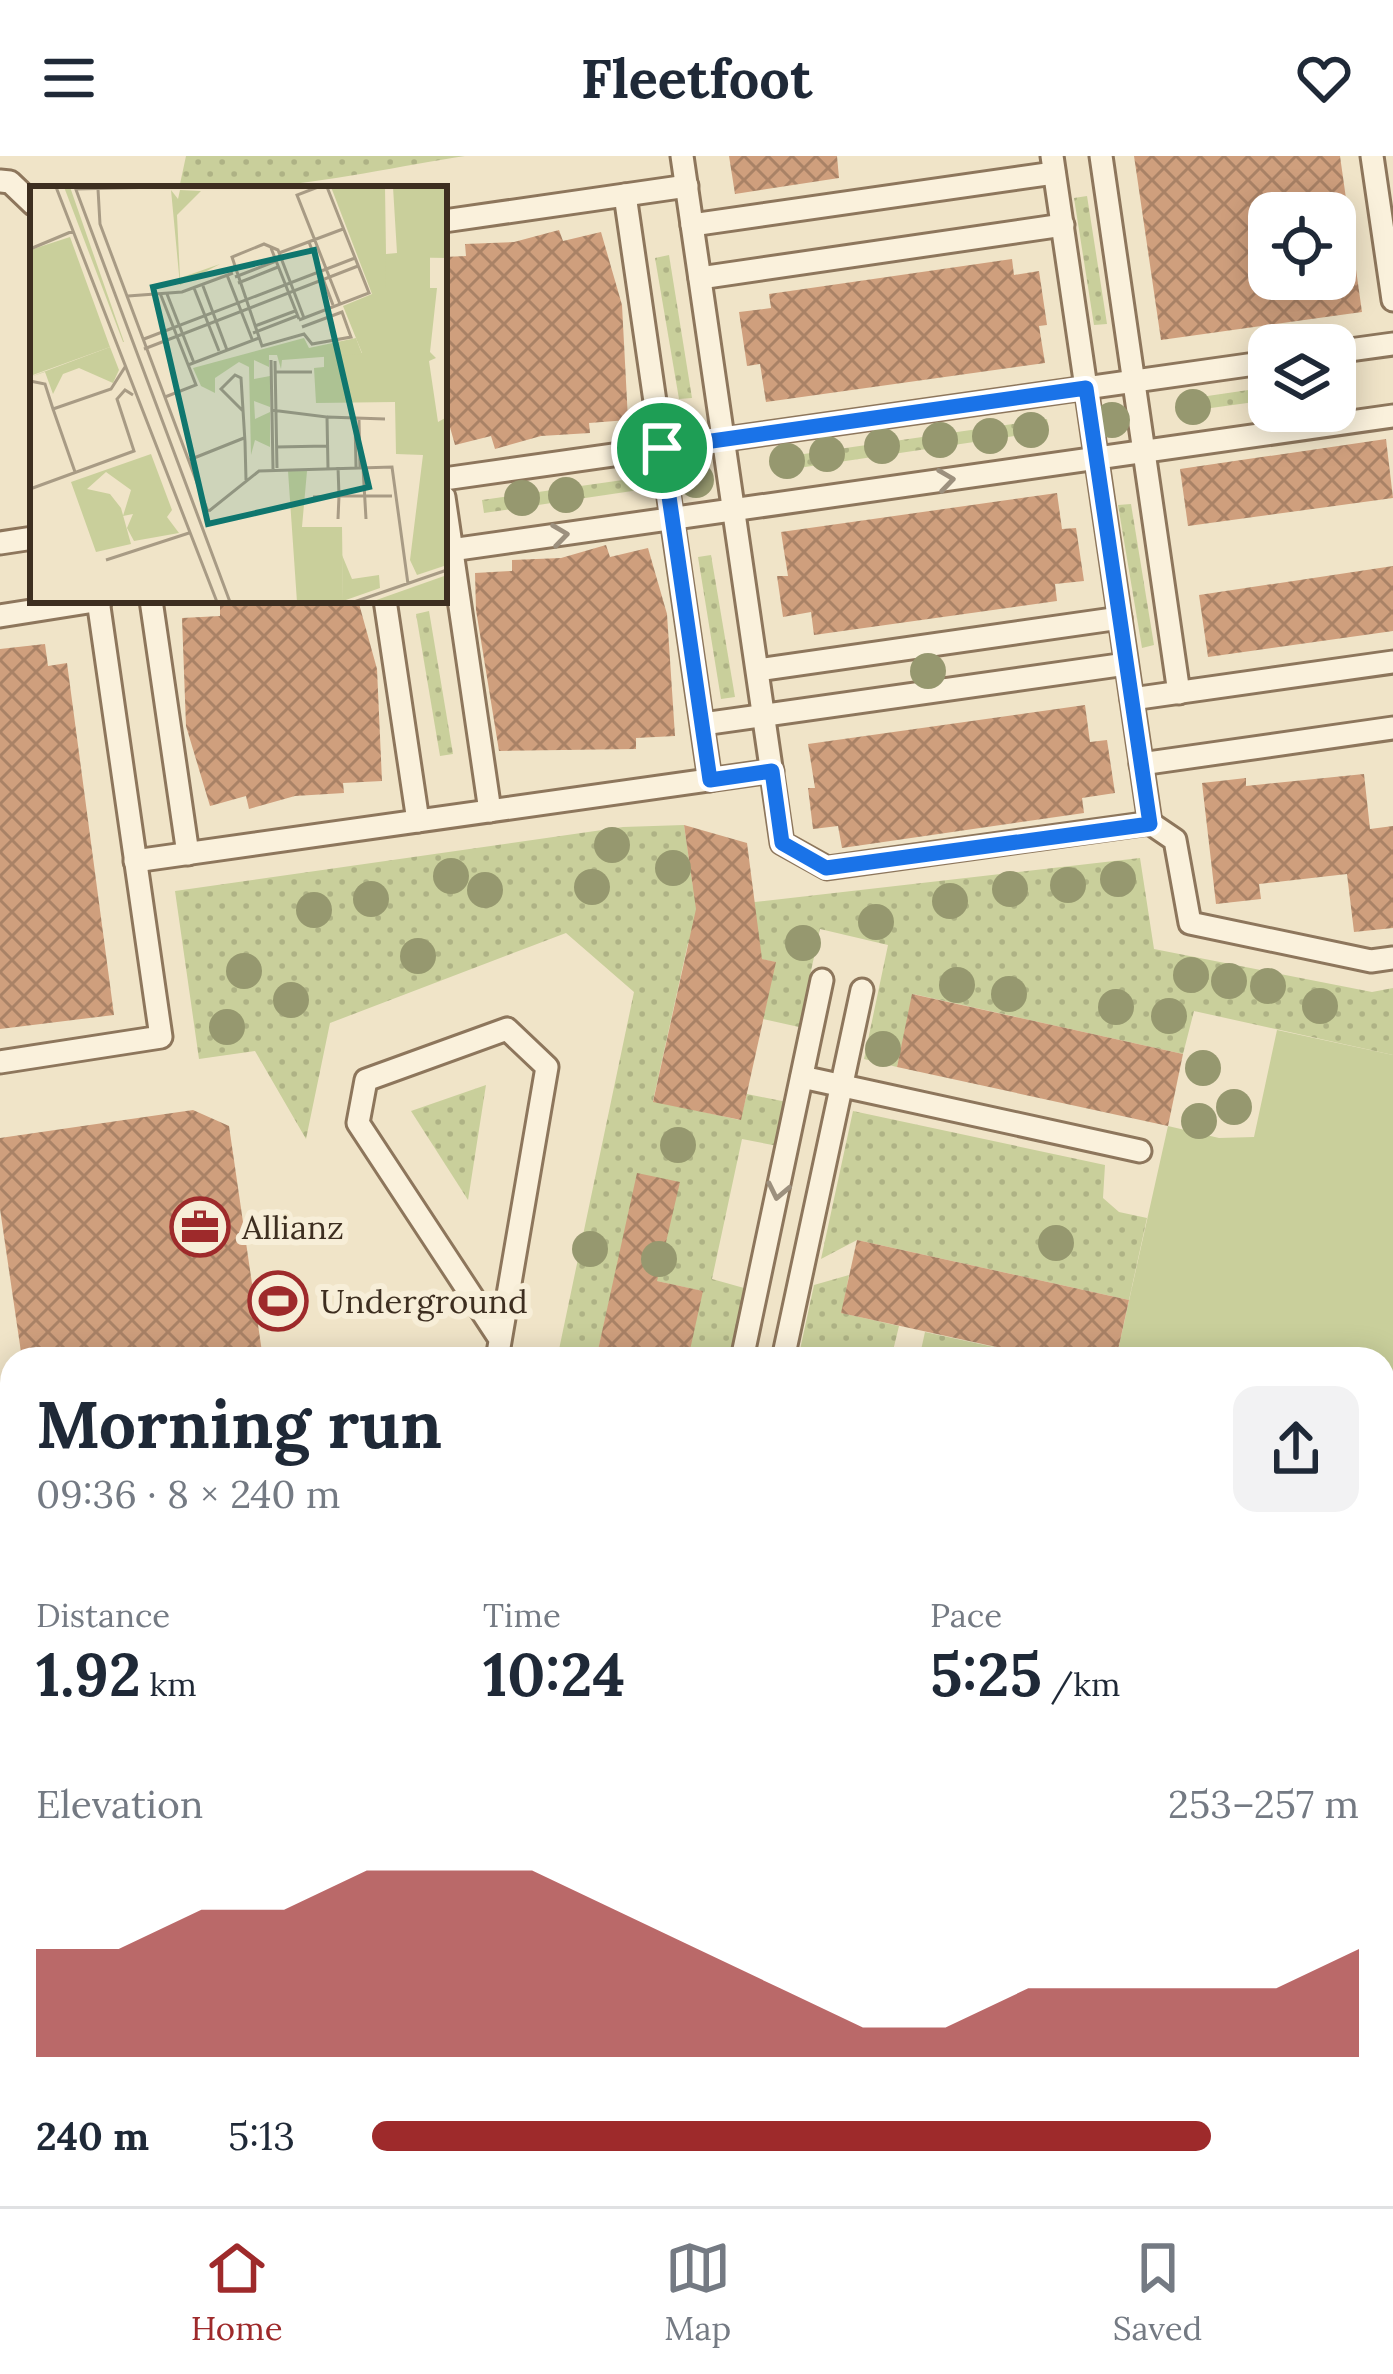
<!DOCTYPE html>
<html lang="en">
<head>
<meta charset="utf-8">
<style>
  :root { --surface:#fff; --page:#f2f2f3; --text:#1f2937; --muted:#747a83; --line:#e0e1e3; --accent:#9e2a2b }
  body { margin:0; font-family:Lora,serif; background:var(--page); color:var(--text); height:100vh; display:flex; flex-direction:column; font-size:45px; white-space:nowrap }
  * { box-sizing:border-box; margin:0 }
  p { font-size:39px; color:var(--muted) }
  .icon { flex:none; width:66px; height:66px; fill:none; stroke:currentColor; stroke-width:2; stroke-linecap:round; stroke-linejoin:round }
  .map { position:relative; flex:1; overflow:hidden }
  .sheet { position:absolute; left:0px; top:1191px; width:1395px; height:861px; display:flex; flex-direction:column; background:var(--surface); border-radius:36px 36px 0 0; box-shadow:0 6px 30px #0003 }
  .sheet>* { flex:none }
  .buttons { position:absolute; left:1248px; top:36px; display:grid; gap:24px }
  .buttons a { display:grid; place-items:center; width:108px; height:108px; border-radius:24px; background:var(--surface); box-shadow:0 6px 30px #0003; font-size:60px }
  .pin { position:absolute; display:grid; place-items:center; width:102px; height:102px; color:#fff; margin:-51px; border:6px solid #fff; border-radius:50%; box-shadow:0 3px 12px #0007 }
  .round { display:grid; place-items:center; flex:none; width:126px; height:126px; border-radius:24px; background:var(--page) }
  .head { display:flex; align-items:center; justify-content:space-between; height:204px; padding:0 36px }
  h1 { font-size:66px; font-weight:800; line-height:90px }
  .stats { display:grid; grid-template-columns:repeat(3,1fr); gap:18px; height:204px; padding:12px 36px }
  .stats div { display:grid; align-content:center }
  .stats b { font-size:60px; font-weight:800 }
  .stats small { font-size:33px; font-weight:400 }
  .stats p { font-size:33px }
  .chart { height:336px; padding:24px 36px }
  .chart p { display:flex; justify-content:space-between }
  .chart svg { width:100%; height:216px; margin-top:12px; fill:var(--accent); opacity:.7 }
  ul { padding:0 36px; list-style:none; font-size:39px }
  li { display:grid; grid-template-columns:192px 144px 1fr; align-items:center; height:90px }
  li i { height:30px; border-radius:15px; background:var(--accent) }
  header { display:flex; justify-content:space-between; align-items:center; height:156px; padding:0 36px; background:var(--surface); font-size:54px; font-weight:800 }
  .tabs { display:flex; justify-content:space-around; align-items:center; height:168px; border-top:3px solid var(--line); background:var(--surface); font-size:33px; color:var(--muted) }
  .tabs a { display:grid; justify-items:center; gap:6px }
  .tabs .active { color:var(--accent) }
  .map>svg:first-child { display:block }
  .green { fill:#c9cf9b }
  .garden { fill:url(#garden-dots) }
  .building { fill:url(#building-cross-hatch); fill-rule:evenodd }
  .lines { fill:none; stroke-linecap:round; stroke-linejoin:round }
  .lane-casing { stroke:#8d765c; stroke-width:27 }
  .street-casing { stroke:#8d765c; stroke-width:48 }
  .lane { stroke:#faf1dc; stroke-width:21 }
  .street { stroke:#faf1dc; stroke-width:42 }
  .tree { fill:#96986f }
  .oneway { stroke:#9c907e }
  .route-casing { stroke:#fff; stroke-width:24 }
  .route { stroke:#1a73e8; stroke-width:15 }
  .labels { text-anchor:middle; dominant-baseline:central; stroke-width:12; stroke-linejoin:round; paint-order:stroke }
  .poi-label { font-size:33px; fill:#3d2e20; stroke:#f7eed8; text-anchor:start }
  .inset-road { fill:none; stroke:#a89b85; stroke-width:3 }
  .view { fill:#0f766e; fill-opacity:0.15; stroke:#0f766e; stroke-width:6 }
  .inset-edge { fill:none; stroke:#3d2e20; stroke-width:6 }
</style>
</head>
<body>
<header><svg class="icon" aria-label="menu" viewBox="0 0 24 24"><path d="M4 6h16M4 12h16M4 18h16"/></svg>Fleetfoot<svg class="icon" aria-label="heart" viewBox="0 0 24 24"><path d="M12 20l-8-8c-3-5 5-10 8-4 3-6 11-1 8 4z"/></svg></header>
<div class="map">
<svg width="1393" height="2050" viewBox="0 0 1393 2050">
  <defs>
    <pattern id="garden-dots" width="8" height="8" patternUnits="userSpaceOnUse" patternTransform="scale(3)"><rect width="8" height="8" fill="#c9cf9b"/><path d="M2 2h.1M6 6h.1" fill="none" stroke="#aeb285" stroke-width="1.8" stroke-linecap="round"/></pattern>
    <pattern id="building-cross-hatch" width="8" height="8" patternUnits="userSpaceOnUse" patternTransform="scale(3)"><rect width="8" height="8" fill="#cf9f7d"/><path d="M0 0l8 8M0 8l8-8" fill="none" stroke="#a98266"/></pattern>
  </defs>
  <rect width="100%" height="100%" fill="#f0e4c8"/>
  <!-- green -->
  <g class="green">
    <path d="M1277 874 1393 899V1311L1383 1309V1203H1116L1168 970 1219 982 1254 981Z"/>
    <path d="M1393 1908V2050H1368L1365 2040H1383V1943Z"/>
    <path d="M706 2040H806L803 2050H705Z"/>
  </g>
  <!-- garden -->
  <g class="garden">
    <path d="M186 0H465C383 12 259 43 180 28Z"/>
    <path d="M1087 40 1107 168 1094 169 1074 42Z"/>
    <path d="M669 99 692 242 679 243 655 102Z"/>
    <path d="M1269 231V244L1182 256 1180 244Z"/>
    <path d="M1047 263 1049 275 778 315 776 302Z"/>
    <path d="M637 322 639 334 484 357 482 344Z"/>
    <path d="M1131 348 1154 489 1142 492 1118 349Z"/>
    <path d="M711 399 735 541 721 543 698 401Z"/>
    <path d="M429 455 453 598 440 600 416 458Z"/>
    <path d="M684 669 693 731 755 746 1140 702 1154 793 1372 836 1393 832V899L1194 855 1183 898 913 838 897 911 864 903 888 789 820 773 799 871 763 863 775 806 688 787 653 945 740 964 747 938 787 946 778 990 742 983 712 1123 744 1132 729 1203 689 1196 702 1135 616 1116 596 1203H557L634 836 566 777 330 867 306 983 255 895 199 903 175 735 623 671Z"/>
    <path d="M486 929 468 1044 411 955Z"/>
    <path d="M853 955 1105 1009 1103 1042 1119 1056 1147 1062 1129 1144 857 1084 821 1103Z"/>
    <path d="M849 1119 842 1157 899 1170 891 1203H798L814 1129Z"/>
    <path d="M925 1176 1031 1199 1030 1203H919Z"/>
  </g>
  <!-- building -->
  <g class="building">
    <path d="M729 0H837L839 22 735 38Z"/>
    <path d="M1134 0H1340L1362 156 1161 184ZM1269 57H1335V123H1269Z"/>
    <path d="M559 74 563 85 601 76 622 149 628 264 589 267 590 277 541 280 495 293 491 280 455 289 444 250V101L466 100 465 88 514 86Z"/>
    <path d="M1012 103 1014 119 1039 115 1047 169 1039 170 1045 207 766 246 760 208 747 210 739 156 771 152 769 138Z"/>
    <path d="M1386 283 1393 342 1188 370 1180 313Z"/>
    <path d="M1057 337 1062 373 1076 372 1084 425 1055 428 1057 445 814 479 811 456 783 461 777 420H788L781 376Z"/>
    <path d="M606 389 610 401 648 392 667 458 675 580 636 582V593L499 595 476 454 475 417 512 415V404L561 402Z"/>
    <path d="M1393 410V475L1208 501 1199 439Z"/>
    <path d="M277 444H358L377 513 382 625 343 627 344 637 295 640 249 653 246 640 210 650 186 570 182 462 220 460V449Z"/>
    <path d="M45 488 48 510 67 507 114 859 0 873V493Z"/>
    <path d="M1085 549 1090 586 1107 584 1115 637 1082 642 1084 657 842 692 838 670 813 673 808 632H815L808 588Z"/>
    <path d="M1364 618 1370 673 1393 670V772L1354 776 1347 718 1259 728 1261 743 1216 748 1202 627 1246 622V630Z"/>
    <path d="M684 669 747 687 762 803 776 806 741 964 653 946 696 753Z"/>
    <path d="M912 838 1183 898 1168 970 897 911Z"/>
    <path d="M193 954 229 970 263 1203H22L0 1053V982Z"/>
    <path d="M637 1017 680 1026 657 1125 703 1135 688 1203H596Z"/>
    <path d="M857 1084 1129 1144 1116 1203H1051L841 1157Z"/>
  </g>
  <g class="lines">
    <defs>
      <g id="lane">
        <path d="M682 0 782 687 827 712 1150 667 1175 684 1190 767 1371 805 1393 802"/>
        <path d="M1052 0 1150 667"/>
        <path d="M1101 0 1179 537"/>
        <path d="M1372 0 1393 144"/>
        <path d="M0 25 10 26 33 48"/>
        <path d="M625 39 710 624"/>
        <path d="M444 65 687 30"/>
        <path d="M692 69 1054 17"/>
        <path d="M700 122 1063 69"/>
        <path d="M1335 196 1393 188"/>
        <path d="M444 323 1269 206"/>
        <path d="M444 341 490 655"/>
        <path d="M0 387 33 382"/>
        <path d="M444 395 1393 260"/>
        <path d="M151 444 188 698"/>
        <path d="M385 444 418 665"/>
        <path d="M0 460 101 444"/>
        <path d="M758 514 1120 462"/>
        <path d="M1132 543 1393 506"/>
        <path d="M703 568 1126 508"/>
        <path d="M1141 608 1393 572"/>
        <path d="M135 705 772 615"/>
        <path d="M0 906 161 881 98 444"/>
        <path d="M802 921 1140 995"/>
        <path d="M497 1203 547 911 507 873 366 924 358 967 500 1183"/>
        <path d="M742 1203 822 824"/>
        <path d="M783 1203 862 834"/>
        <path d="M1383 1463 1393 1466"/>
        <path d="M0 1479 12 1477"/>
        <path d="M1383 1566 1393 1520"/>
        <path d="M1383 1746 1393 1700"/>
        <path d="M994 2040 1040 2050"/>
      </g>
      <g id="street">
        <path d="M0 1511 12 1509"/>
        <path d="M0 1776 12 1869"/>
        <path d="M1383 1875 1393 1877"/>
        <path d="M0 1964 12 1955"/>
        <path d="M1130 2050 1132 2040"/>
        <path d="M1341 2050 1343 2040"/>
      </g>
    </defs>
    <!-- lane casing -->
    <use href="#lane" class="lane-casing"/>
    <!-- street casing -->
    <use href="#street" class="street-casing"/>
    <!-- lane -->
    <use href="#lane" class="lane"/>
    <!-- street -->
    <use href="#street" class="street"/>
  </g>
  <!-- trees -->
  <g class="tree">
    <circle cx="1193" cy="251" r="18"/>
    <circle cx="1112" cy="264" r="18"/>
    <circle cx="1031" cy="274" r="18"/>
    <circle cx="990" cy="280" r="18"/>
    <circle cx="940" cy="284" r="18"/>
    <circle cx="882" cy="290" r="18"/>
    <circle cx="827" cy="298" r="18"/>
    <circle cx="787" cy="305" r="18"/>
    <circle cx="696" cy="324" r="18"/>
    <circle cx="566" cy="339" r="18"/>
    <circle cx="522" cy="342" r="18"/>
    <circle cx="928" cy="515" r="18"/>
    <circle cx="612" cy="689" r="18"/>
    <circle cx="673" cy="712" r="18"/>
    <circle cx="451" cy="720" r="18"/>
    <circle cx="1118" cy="723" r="18"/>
    <circle cx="1068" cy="729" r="18"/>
    <circle cx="592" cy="731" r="18"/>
    <circle cx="1010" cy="733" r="18"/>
    <circle cx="485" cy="734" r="18"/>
    <circle cx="371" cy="743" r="18"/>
    <circle cx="950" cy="745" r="18"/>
    <circle cx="314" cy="754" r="18"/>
    <circle cx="876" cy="766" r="18"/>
    <circle cx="803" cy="787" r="18"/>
    <circle cx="418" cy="800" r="18"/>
    <circle cx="244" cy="815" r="18"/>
    <circle cx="1191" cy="819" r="18"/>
    <circle cx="1229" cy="825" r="18"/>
    <circle cx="957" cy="829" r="18"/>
    <circle cx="1268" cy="830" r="18"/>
    <circle cx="1009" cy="838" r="18"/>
    <circle cx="291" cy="844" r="18"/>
    <circle cx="1320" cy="850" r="18"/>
    <circle cx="1116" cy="851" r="18"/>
    <circle cx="1169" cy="860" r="18"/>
    <circle cx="227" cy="871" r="18"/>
    <circle cx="883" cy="893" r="18"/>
    <circle cx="1203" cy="912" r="18"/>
    <circle cx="1234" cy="951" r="18"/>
    <circle cx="1199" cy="965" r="18"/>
    <circle cx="678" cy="989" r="18"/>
    <circle cx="1056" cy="1087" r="18"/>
    <circle cx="590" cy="1093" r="18"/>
    <circle cx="659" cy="1103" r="18"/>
  </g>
  <!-- one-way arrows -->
  <defs><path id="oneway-chevron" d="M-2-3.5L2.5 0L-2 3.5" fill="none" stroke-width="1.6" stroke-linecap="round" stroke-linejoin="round" transform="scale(3)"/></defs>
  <g class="oneway">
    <use href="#oneway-chevron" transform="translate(946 324) rotate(-8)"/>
    <use href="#oneway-chevron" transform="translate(560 379) rotate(-8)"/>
    <use href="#oneway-chevron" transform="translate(778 1035) rotate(102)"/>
  </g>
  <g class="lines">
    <defs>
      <path id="route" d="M1086 232 1150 668 826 712 782 687 772 615 710 624 662 292Z"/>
    </defs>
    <!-- route casing -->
    <use href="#route" class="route-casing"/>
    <!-- route -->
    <use href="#route" class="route"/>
  </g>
  <!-- icons -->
  <defs>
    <symbol id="office-ring" viewBox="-11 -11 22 22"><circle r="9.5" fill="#f7eed8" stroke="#9e2a2b" stroke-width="1.5"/><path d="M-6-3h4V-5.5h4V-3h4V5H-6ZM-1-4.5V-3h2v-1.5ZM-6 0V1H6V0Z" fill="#9e2a2b"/></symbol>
    <symbol id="stadium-ring" viewBox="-11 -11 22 22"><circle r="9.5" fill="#f7eed8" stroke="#9e2a2b" stroke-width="1.5"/><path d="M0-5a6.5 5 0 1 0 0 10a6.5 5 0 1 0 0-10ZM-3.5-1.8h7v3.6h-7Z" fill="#9e2a2b"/></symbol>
  </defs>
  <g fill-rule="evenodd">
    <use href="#office-ring" x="167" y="1038" width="66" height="66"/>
    <use href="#stadium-ring" x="245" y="1112" width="66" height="66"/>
  </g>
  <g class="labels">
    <!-- poi labels -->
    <g class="poi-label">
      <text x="242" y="1071">Allianz</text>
      <text x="320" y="1145">Underground</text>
    </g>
  </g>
  <!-- overview -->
  <g transform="translate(30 30)">
    <rect width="417" height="417" fill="#f0e4c8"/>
    <path d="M301 1H355L356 68 367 67 363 1H417V72L356 71V102H407L400 166 406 172 399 175 408 236 417 231V379L387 389 380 374 393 269 366 268 365 216 286 217 284 182 294 181V168L332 167 313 120 342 108ZM40 51 80 161 0 190V64ZM121 268 142 324 137 331 149 347 104 355 97 342 103 328 93 330 101 304 76 286 57 303 80 308 91 322 101 358 66 366 41 296ZM258 285H277L272 341H312L313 415 267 416ZM417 389V416H341L352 412Z" fill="#c9cf9b"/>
    <path d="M34 1H40L94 156H93ZM141 4 148 13 150 4 171 5 147 29 150 92 190 78 150 99ZM400 71V102H356L355 71ZM274 152 279 162 326 152 332 168 252 174 251 183 247 169H239V181L224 174V193L240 190V221L224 215 225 233 240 226V261L225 254 221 269 219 181 209 176 185 192V207L171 200 163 182ZM80 161 89 184 83 197 49 182 33 188 23 208 15 186 0 191ZM312 369 322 393 349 389 350 402 313 415Z" fill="#c9cf9b"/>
    <path class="inset-road" d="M26 1 187 416M45 1 200 416M288 1 267 9 310 118M45 3 131 1M68 3 70 38 178 326M279 56 303 119M241 62 269 133M0 63 43 45M249 67 313 43M197 89 222 153M205 91 246 75M208 97 248 81M173 100 197 164M164 102 189 165M130 107 166 199 135 211M137 108 164 177M98 110 152 106 203 87M269 134 339 107 297 1M225 140 265 125M272 141 312 126 321 151 282 158 274 148 232 160 202 71 234 58 248 64 274 132M223 147 267 130M114 153 325 72M114 163 328 80M241 174 243 283M245 175 247 282M158 179 229 152M244 186H282M0 195 15 198 23 223 81 203 95 181M23 223 45 286M241 224 297 231 298 282M213 225 191 203 205 189 211 192 215 256 216 294M297 231 355 233M325 233 326 281M329 234 330 281M246 261 297 260M159 274 214 252M308 281 309 310H362M333 281 336 333M0 303 104 265 87 213 95 204 103 209M283 311 309 310 308 333M179 325 229 285 362 281 378 398M76 374 159 347M324 416 417 384"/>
    <path class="view" d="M284 64 339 301 178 338 123 101Z"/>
    <rect width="417" height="417" class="inset-edge"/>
  </g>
</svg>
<div class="buttons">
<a><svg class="icon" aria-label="locate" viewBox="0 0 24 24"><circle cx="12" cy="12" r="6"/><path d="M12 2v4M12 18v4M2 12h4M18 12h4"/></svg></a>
<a><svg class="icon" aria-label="layers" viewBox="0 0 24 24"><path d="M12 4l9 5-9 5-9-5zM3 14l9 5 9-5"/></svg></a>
</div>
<div class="pin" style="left:662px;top:292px;background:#1e9e55"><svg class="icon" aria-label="arrive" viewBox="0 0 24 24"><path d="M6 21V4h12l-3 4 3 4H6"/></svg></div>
<section class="sheet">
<div class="head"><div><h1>Morning run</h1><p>09:36 · 8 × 240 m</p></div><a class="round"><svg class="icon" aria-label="share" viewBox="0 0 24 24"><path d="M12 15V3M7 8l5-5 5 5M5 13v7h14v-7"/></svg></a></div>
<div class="stats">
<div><p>Distance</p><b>1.92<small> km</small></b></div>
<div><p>Time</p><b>10:24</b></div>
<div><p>Pace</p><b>5:25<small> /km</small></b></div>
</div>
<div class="chart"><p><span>Elevation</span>253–257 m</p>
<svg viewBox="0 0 160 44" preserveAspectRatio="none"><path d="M0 44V22L10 22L20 14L30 14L40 6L50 6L60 6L70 14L80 22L90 30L100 38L110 38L120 30L130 30L140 30L150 30L160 22V44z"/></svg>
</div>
<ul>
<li><b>240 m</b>5:13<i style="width:85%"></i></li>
</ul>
</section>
</div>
<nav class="tabs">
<a class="active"><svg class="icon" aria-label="home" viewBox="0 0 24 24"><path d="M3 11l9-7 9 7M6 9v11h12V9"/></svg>Home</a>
<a><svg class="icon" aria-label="map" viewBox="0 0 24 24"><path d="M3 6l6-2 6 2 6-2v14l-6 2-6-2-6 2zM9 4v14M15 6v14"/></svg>Map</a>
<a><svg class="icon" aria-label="saved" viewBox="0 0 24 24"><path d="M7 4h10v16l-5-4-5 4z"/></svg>Saved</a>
</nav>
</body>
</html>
